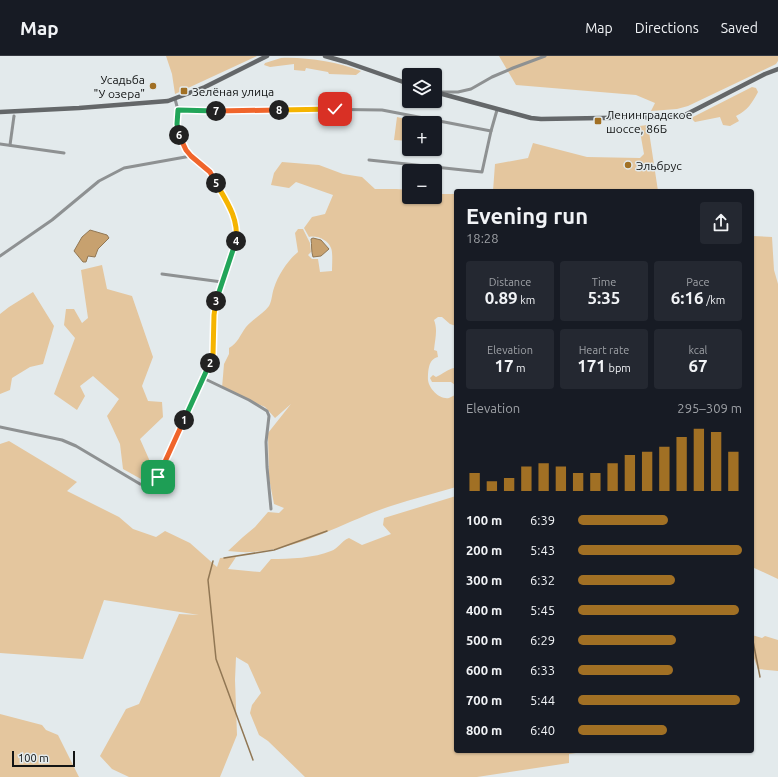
<!DOCTYPE html>
<html lang="en">
<head>
<meta charset="utf-8">
<style>
  :root { --surface:#171b24; --page:#242831; --text:#f1f3f6; --muted:#9ea1a6; --line:#363941; --accent:#a17024 }
  body { margin:0; font-family:Ubuntu,sans-serif; background:var(--page); color:var(--text); height:100vh; display:flex; flex-direction:column; font-size:15px; white-space:nowrap }
  * { box-sizing:border-box; margin:0 }
  p { font-size:13px; color:var(--muted) }
  .icon { flex:none; width:22px; height:22px; fill:none; stroke:currentColor; stroke-width:2; stroke-linecap:round; stroke-linejoin:round }
  .map { position:relative; flex:1; overflow:hidden }
  .details { position:absolute; left:454px; top:133px; width:300px; height:564px; display:flex; flex-direction:column; background:var(--surface); border-radius:4px; box-shadow:0 1px 3px #0004 }
  .details>* { flex:none }
  .controls { position:absolute; left:402px; top:12px; display:grid; gap:8px }
  .controls a { display:grid; place-items:center; width:40px; height:40px; border-radius:4px; background:var(--surface); box-shadow:0 1px 3px #0004; font-size:20px }
  .scale { position:absolute; left:12px; bottom:10px; width:63px; box-sizing:border-box; padding-left:4px; border:2px solid #121414; border-top:0; font-size:11px; line-height:14px; white-space:nowrap; color:#121414; -webkit-text-stroke:3px #e3eaec; paint-order:stroke }
  .pin { position:absolute; display:grid; place-items:center; width:34px; height:34px; color:#fff; margin:-17px; border-radius:8px; box-shadow:0 2px 6px #0006 }
  .km { position:absolute; width:20px; height:20px; margin:-10px; border-radius:50%; background:#222; color:#fff; font-size:11px; line-height:20px; text-align:center }
  .round { display:grid; place-items:center; flex:none; width:42px; height:42px; border-radius:4px; background:var(--page) }
  .headline { display:flex; align-items:center; justify-content:space-between; height:68px; padding:0 12px }
  h1 { font-size:22px; font-weight:700; line-height:30px }
  .figures { display:grid; grid-template-columns:repeat(3,1fr); gap:6px; height:68px; padding:4px 12px }
  .figures div { display:grid; align-content:center; border-radius:4px; background:var(--page); text-align:center }
  .figures b { font-size:17px; font-weight:700 }
  .figures small { font-size:11px; font-weight:400 }
  .figures p { font-size:11px }
  .chart { height:112px; padding:8px 12px }
  .chart p { display:flex; justify-content:space-between }
  .chart svg { width:100%; height:72px; margin-top:4px; stroke:var(--accent); stroke-width:6 }
  ul { padding:0 12px; list-style:none; font-size:13px }
  li { display:grid; grid-template-columns:64px 48px 1fr; align-items:center; height:30px }
  li i { height:10px; border-radius:5px; background:var(--accent) }
  header { display:flex; align-items:center; gap:24px; box-sizing:border-box; height:56px; padding:0 20px; background:var(--surface); border-bottom:1px solid var(--line) }
  header strong { font-size:19px }
  nav { display:flex; gap:22px; margin-inline-start:auto; font-size:14px }
  .map>svg:first-child { display:block }
  .green { fill:#e4c69e }
  .water { fill:#c7a16f; stroke:#917754 }
  .lines { fill:none; stroke-linecap:round; stroke-linejoin:round }
  .stream { stroke:#917754; stroke-width:1.5 }
  .minor { stroke:#8e9192; stroke-width:3 }
  .secondary { stroke:#646769; stroke-width:4.5 }
  .split-1-casing { stroke:#fff; stroke-width:8 }
  .split-2-casing { stroke:#fff; stroke-width:8 }
  .split-3-casing { stroke:#fff; stroke-width:8 }
  .split-4-casing { stroke:#fff; stroke-width:8 }
  .split-5-casing { stroke:#fff; stroke-width:8 }
  .split-6-casing { stroke:#fff; stroke-width:8 }
  .split-7-casing { stroke:#fff; stroke-width:8 }
  .split-8-casing { stroke:#fff; stroke-width:8 }
  .split-9-casing { stroke:#fff; stroke-width:8 }
  .split-1 { stroke:#f0652b; stroke-width:5 }
  .split-2 { stroke:#22a559; stroke-width:5 }
  .split-3 { stroke:#f5b400; stroke-width:5 }
  .split-4 { stroke:#22a559; stroke-width:5 }
  .split-5 { stroke:#f5b400; stroke-width:5 }
  .split-6 { stroke:#f0652b; stroke-width:5 }
  .split-7 { stroke:#22a559; stroke-width:5 }
  .split-8 { stroke:#f0652b; stroke-width:5 }
  .split-9 { stroke:#f5b400; stroke-width:5 }
  .poi-dot { fill:#a17024; stroke:#e3eaec; stroke-width:1.5 }
  .labels { text-anchor:middle; dominant-baseline:central; stroke-width:3; stroke-linejoin:round; paint-order:stroke }
  .poi-label { font-size:12px; fill:#121414; stroke:#e3eaec; text-anchor:start }
</style>
</head>
<body>
<header>
<strong>Map</strong>
<nav><a>Map</a><a>Directions</a><a>Saved</a></nav>
</header>
<div class="map">
<svg width="778" height="721" viewBox="0 0 778 721">
  <rect width="100%" height="100%" fill="#e3eaec"/>
  <!-- green -->
  <g class="green">
    <path d="M166 0H257L175 38 172 18Z"/>
    <path d="M499 0H778V5L776 8 688 50 677 53 651 55 655 47 636 39 516 29Z"/>
    <path d="M281 2C308 1 336 6 361 15L356 19 329 18 328 16 306 12 305 15 294 14V8L270 11 264 9 265 7Z"/>
    <path d="M752 31 756 32 758 36C752 47 748 54 736 60L739 65 730 70 723 69 720 61 695 66 692 63 693 61Z"/>
    <path d="M397 61 424 67H409V85L394 84Z"/>
    <path d="M648 69 658 135H493L495 108 528 102 533 87 587 101 640 102 644 98 639 70Z"/>
    <path d="M282 106 319 109 343 118 362 121 375 133H397L409 134V141H435V138H456V270L450 268 442 261H438L434 264C438 274 435 283 434 294L437 295 438 301C428 303 428 316 428 324 429 333 440 344 449 342 451 341 453 340 455 339V329L451 326H432L430 322 433 319 436 321C443 318 448 313 454 312L456 314V431C429 439 400 446 374 456 326 475 281 502 228 495L243 481 255 471 268 456 279 457 284 452 274 448 269 422 268 377 291 348 275 362 265 351 222 332 224 308 229 298V292C238 287 240 279 246 271 253 263 263 258 269 250 272 245 272 237 274 232 278 219 288 204 298 196L295 177 298 173H303L310 187 311 196 308 199 312 203H318L320 216 332 215C332 209 333 196 331 192 328 184 317 179 309 181L304 172 312 161 325 158 333 139 296 126 289 132 271 129 274 117Z"/>
    <path d="M752 180 772 181 774 214 778 228V523L752 511Z"/>
    <path d="M102 209 107 233 132 240 153 301 142 330 148 345 162 346 163 361 140 383 152 410 151 419 141 423 123 413 120 388 107 360 119 343 93 320 80 330 85 340 77 354 54 338 75 282 64 269 66 253H74L82 267 88 262 81 214Z"/>
    <path d="M33 236 54 270 43 308 30 311 12 322 10 334 0 338V258L9 251Z"/>
    <path d="M9 385 77 426 67 435 119 461 133 473 156 481 165 475 190 487 217 511 220 502 236 501 228 513 260 516 271 503C289 503 315 502 331 495 338 493 341 485 349 482L362 489 391 478 383 469 384 462 456 440V695H590L569 698V707L477 721H305L268 685 259 679 250 657 252 649 261 637 248 608 236 601 235 624 237 679 220 721H129L112 713 100 700 126 653 139 648 179 558 199 559 104 544 83 603 0 597V388Z"/>
    <path d="M752 579 762 582 765 580 778 584V615L758 613 752 597Z"/>
    <path d="M0 658 42 669 46 674 58 679 79 721H0Z"/>
  </g>
  <!-- water -->
  <g class="water">
    <path d="M90 174 107 179 109 182 98 193 95 201 88 200 86 206H83L74 195 82 181Z"/>
    <path d="M313 182 321 184 329 193 321 200 313 201C311 195 312 189 311 183Z"/>
  </g>
  <g class="lines">
    <!-- stream -->
    <g class="stream">
      <path d="M224 502 274 494 327 475"/>
      <path d="M213 505 208 524 216 603 253 704"/>
      <path d="M752 580 760 621"/>
    </g>
    <!-- minor -->
    <g class="minor">
      <path d="M439 36H458L471 33 492 21 513 12 545 0"/>
      <path d="M178 54 229 55 306 53 382 54 491 75 497 54"/>
      <path d="M0 88 64 97"/>
      <path d="M10 89 14 60"/>
      <path d="M369 104 482 116 491 75"/>
      <path d="M0 200 52 164 99 125 124 112 191 100"/>
      <path d="M162 218 222 226"/>
      <path d="M203 322 249 344 267 355 269 360 266 386 267 411 271 453"/>
      <path d="M0 371 62 384 76 390 140 428 150 429 158 421 213 299 214 259 217 240 236 187 237 174 233 160 210 116 191 100 179 80 177 68 178 54 175 43"/>
    </g>
    <!-- secondary -->
    <g class="secondary">
      <path d="M325 0 346 6 409 28"/>
      <path d="M435 36 531 62 541 63 662 61 685 59 765 18 778 13"/>
      <path d="M0 56 79 52 168 45 205 31 267 0"/>
    </g>
  </g>
  <g class="lines">
    <defs>
      <path id="split-1" d="M158 421 184 364"/>
      <path id="split-2" d="M184 364 210 307"/>
      <path id="split-3" d="M210 307 213 299 214 259 216 245"/>
      <path id="split-4" d="M216 245 236 185"/>
      <path id="split-5" d="M216 127C227 146 239 163 236 185"/>
      <path id="split-6" d="M179 79 186 94 191 100 210 116 216 127"/>
      <path id="split-7" d="M179 79 177 68 178 54 216 55"/>
      <path id="split-8" d="M216 55 279 54"/>
      <path id="split-9" d="M279 54 335 53"/>
    </defs>
    <!-- split-1 casing -->
    <use href="#split-1" class="split-1-casing"/>
    <!-- split-2 casing -->
    <use href="#split-2" class="split-2-casing"/>
    <!-- split-3 casing -->
    <use href="#split-3" class="split-3-casing"/>
    <!-- split-4 casing -->
    <use href="#split-4" class="split-4-casing"/>
    <!-- split-5 casing -->
    <use href="#split-5" class="split-5-casing"/>
    <!-- split-6 casing -->
    <use href="#split-6" class="split-6-casing"/>
    <!-- split-7 casing -->
    <use href="#split-7" class="split-7-casing"/>
    <!-- split-8 casing -->
    <use href="#split-8" class="split-8-casing"/>
    <!-- split-9 casing -->
    <use href="#split-9" class="split-9-casing"/>
    <!-- split-1 -->
    <use href="#split-1" class="split-1"/>
    <!-- split-2 -->
    <use href="#split-2" class="split-2"/>
    <!-- split-3 -->
    <use href="#split-3" class="split-3"/>
    <!-- split-4 -->
    <use href="#split-4" class="split-4"/>
    <!-- split-5 -->
    <use href="#split-5" class="split-5"/>
    <!-- split-6 -->
    <use href="#split-6" class="split-6"/>
    <!-- split-7 -->
    <use href="#split-7" class="split-7"/>
    <!-- split-8 -->
    <use href="#split-8" class="split-8"/>
    <!-- split-9 -->
    <use href="#split-9" class="split-9"/>
  </g>
  <!-- markers -->
  <g class="poi-dot">
    <circle cx="153" cy="30" r="4"/>
    <rect x="180" y="31" width="8" height="8" rx="2"/>
    <rect x="594" y="61" width="8" height="8" rx="2"/>
    <circle cx="628" cy="109" r="4"/>
  </g>
  <g class="labels">
    <!-- poi labels -->
    <g class="poi-label">
      <text x="145" y="23" text-anchor="end">Усадьба<tspan x="145" dy="14">"У озера"</tspan></text>
      <text x="192" y="35">Зелёная улица</text>
      <text x="606" y="58">Ленинградское<tspan x="606" dy="14">шоссе, 86Б</tspan></text>
      <text x="636" y="109">Эльбрус</text>
    </g>
  </g>
</svg>
<div class="controls">
<a><svg class="icon" aria-label="layers" viewBox="0 0 24 24"><path d="M12 4l9 5-9 5-9-5zM3 14l9 5 9-5"/></svg></a>
<a>+</a>
<a>−</a>
</div>
<div class="scale">100 m</div>
<div class="pin" style="left:158px;top:421px;background:#1e9e55"><svg class="icon" aria-label="arrive" viewBox="0 0 24 24"><path d="M6 21V4h12l-3 4 3 4H6"/></svg></div>
<div class="pin" style="left:335px;top:53px;background:#d93025"><svg class="icon" aria-label="check" viewBox="0 0 24 24"><path d="M5 12l5 5 9-10"/></svg></div>
<b class="km" style="left:184px;top:364px">1</b>
<b class="km" style="left:210px;top:307px">2</b>
<b class="km" style="left:216px;top:245px">3</b>
<b class="km" style="left:236px;top:185px">4</b>
<b class="km" style="left:216px;top:127px">5</b>
<b class="km" style="left:179px;top:79px">6</b>
<b class="km" style="left:216px;top:55px">7</b>
<b class="km" style="left:279px;top:54px">8</b>
<section class="details">
<div class="headline"><div><h1>Evening run</h1><p>18:28</p></div><a class="round"><svg class="icon" aria-label="share" viewBox="0 0 24 24"><path d="M12 15V3M7 8l5-5 5 5M5 13v7h14v-7"/></svg></a></div>
<div class="figures">
<div><p>Distance</p><b>0.89<small> km</small></b></div>
<div><p>Time</p><b>5:35</b></div>
<div><p>Pace</p><b>6:16<small> /km</small></b></div>
</div>
<div class="figures">
<div><p>Elevation</p><b>17<small> m</small></b></div>
<div><p>Heart rate</p><b>171<small> bpm</small></b></div>
<div><p>kcal</p><b>67</b></div>
</div>
<div class="chart"><p><span>Elevation</span>295–309 m</p>
<svg viewBox="0 0 160 44" preserveAspectRatio="none"><path d="M5 44V33M15 44V38M25 44V36M35 44V29M45 44V27M55 44V29M65 44V33M75 44V33M85 44V27M95 44V22M105 44V20M115 44V17M125 44V11M135 44V6M145 44V8M155 44V20"/></svg>
</div>
<ul>
<li><b>100 m</b>6:39<i style="width:55%"></i></li>
<li><b>200 m</b>5:43<i style="width:100%"></i></li>
<li><b>300 m</b>6:32<i style="width:59%"></i></li>
<li><b>400 m</b>5:45<i style="width:98%"></i></li>
<li><b>500 m</b>6:29<i style="width:60%"></i></li>
<li><b>600 m</b>6:33<i style="width:58%"></i></li>
<li><b>700 m</b>5:44<i style="width:99%"></i></li>
<li><b>800 m</b>6:40<i style="width:54%"></i></li>
</ul>
</section>
</div>
</body>
</html>
